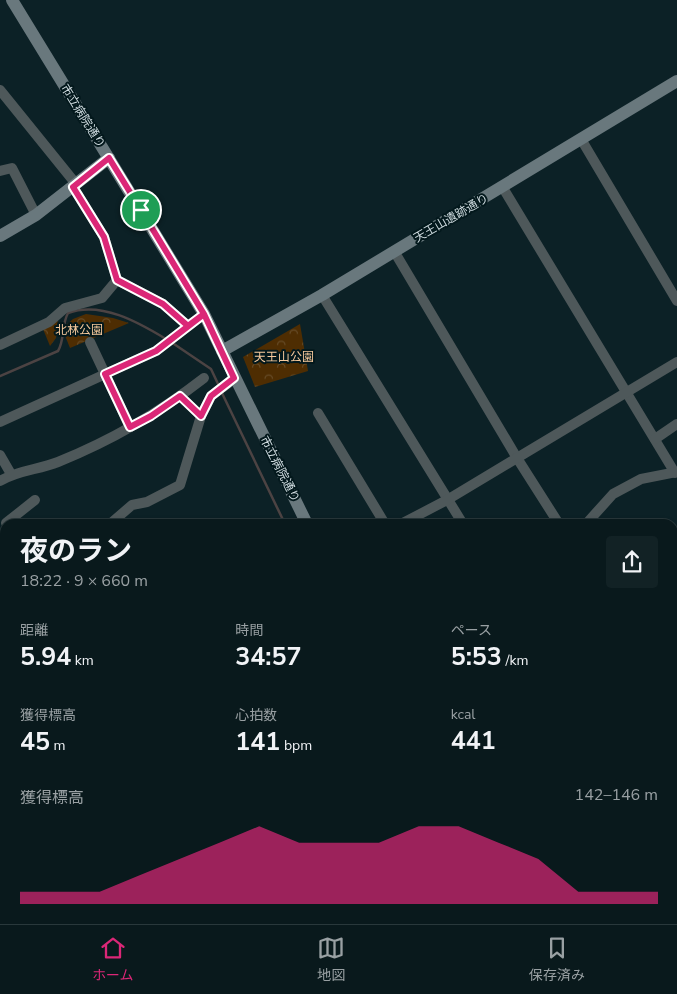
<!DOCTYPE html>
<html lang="ja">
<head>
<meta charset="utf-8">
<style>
  :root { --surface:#09191c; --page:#122225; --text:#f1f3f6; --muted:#99a0a3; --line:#29383b; --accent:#db2777 }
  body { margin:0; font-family:"Nunito Sans","Noto Sans JP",sans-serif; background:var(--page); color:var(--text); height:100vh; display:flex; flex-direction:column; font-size:19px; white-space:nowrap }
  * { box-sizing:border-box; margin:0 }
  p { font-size:16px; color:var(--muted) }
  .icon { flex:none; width:28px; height:28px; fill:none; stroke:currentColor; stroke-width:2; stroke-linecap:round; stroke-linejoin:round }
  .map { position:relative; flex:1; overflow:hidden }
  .panel { position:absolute; left:0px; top:519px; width:678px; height:406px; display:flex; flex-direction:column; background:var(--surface); border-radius:15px 15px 0 0; box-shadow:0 1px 4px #0004,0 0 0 1px var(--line) }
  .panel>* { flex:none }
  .pin { position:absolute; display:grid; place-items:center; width:42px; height:42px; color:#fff; margin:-21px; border:2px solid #fff; border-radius:50%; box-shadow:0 1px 5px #0007 }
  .round { display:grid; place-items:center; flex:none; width:52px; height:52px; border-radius:5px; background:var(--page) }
  .summary { display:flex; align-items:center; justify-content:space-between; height:85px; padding:0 20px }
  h1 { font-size:28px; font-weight:700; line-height:38px }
  .stats { display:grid; grid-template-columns:repeat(3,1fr); gap:8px; height:85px; padding:5px 20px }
  .stats div { display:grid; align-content:center }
  .stats b { font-size:25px; font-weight:700 }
  .stats small { font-size:14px; font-weight:400 }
  .stats p { font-size:14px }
  .chart { height:140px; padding:10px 20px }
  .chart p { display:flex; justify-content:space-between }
  .chart svg { width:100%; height:90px; margin-top:5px; fill:var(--accent); opacity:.7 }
  .menu { display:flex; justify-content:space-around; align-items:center; height:70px; border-top:1px solid var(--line); background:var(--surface); font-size:14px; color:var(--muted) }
  .menu a { display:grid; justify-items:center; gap:2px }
  .menu .on { color:var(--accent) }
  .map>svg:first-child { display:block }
  .forest { fill:url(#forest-crowns) }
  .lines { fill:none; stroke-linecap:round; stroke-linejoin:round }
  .stream { stroke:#4c4343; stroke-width:2.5 }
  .street { stroke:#4e585a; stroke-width:10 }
  .secondary { stroke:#69787d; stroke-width:12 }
  .route-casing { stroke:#fff; stroke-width:10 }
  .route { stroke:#db2777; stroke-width:6 }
  .labels { text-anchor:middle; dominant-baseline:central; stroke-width:4; stroke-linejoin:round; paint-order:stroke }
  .street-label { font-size:12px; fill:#d0dce0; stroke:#03181c }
  .park-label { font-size:12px; fill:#f6c99c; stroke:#03181c }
</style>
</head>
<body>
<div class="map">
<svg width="677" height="924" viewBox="0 0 677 924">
  <defs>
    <pattern id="forest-crowns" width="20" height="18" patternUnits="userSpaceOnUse" patternTransform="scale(1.25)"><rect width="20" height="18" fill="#4e2d02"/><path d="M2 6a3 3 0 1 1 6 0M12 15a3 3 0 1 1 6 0" fill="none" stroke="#664b27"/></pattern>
  </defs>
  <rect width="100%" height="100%" fill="#0c2126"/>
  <!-- forest -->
  <g class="forest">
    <path d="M86 314 113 318 129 323 70 348 64 333V327L73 319Z"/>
    <path d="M58 320 56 338 50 346 43 329Z"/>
    <path d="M300 324 308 371 255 387 243 357Z"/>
  </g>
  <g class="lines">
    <!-- stream -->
    <g class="stream">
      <path d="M171 342 211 369 219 386"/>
      <path d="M0 376 58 351C65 339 61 326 68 313 101 301 138 322 166 339"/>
      <path d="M221 391 285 524"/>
      <path d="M672 581 677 580"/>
      <path d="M142 924 144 920"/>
    </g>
    <!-- street -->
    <g class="street">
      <path d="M0 90 76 184"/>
      <path d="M581 139 677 301"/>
      <path d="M0 171 12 168 36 215"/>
      <path d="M73 187 104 237 117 280 163 304 188 326"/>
      <path d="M503 188 675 473"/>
      <path d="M394 251 517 458 559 524"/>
      <path d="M322 295 463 524"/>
      <path d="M90 342 130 427"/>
      <path d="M0 345 49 322 65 308 102 298 117 280"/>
      <path d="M180 396 201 416"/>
      <path d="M318 413 385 524"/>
      <path d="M0 422 156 351 204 314"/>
      <path d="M655 439 677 424"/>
      <path d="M0 455 11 474"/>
      <path d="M0 481C18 470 38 470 58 462 110 441 159 413 204 378"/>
      <path d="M6 523 35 500"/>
      <path d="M110 524 132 505 147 502 180 485 201 416 211 396 234 379"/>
      <path d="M401 524 447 500 677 362"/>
      <path d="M586 524 613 494 641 479 677 472"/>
      <path d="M672 551 677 549"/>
      <path d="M0 561 5 559"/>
      <path d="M0 744 5 742"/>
      <path d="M0 840 5 841"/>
      <path d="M353 920 358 924"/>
      <path d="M454 920 455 924"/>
      <path d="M24 924 29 920"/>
      <path d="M154 924 157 920"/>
      <path d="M493 924 502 920"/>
    </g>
    <!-- secondary -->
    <g class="secondary">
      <path d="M12 0 204 314 307 524"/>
      <path d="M0 236 36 215 109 158"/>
      <path d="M222 351 322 295 677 81"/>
      <path d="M672 594 677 593"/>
      <path d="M525 920 528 924"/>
    </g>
  </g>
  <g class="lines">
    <defs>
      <path id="route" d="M141 210 204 314 156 351 105 374 130 427 151 416 180 396 201 416 211 396 234 378 204 314 188 326 163 304 117 280 104 237 73 187 109 158 141 210"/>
    </defs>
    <!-- route casing -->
    <use href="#route" class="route-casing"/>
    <!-- route -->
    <use href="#route" class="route"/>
  </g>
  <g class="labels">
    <!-- street labels -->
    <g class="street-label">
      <text transform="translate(83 116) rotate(58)">市立病院通り</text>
      <text transform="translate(451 218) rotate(-30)">天王山遺跡通り</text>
      <text transform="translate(280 469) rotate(63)">市立病院通り</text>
    </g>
    <!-- park labels -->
    <g class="park-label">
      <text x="79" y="330">北林公園</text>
      <text x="284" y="357">天王山公園</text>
    </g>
  </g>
</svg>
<div class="pin" style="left:141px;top:210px;background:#1e9e55"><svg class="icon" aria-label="arrive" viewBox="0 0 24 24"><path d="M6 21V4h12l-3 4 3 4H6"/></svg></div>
<section class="panel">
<div class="summary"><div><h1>夜のラン</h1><p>18:22 · 9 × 660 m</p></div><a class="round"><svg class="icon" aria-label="share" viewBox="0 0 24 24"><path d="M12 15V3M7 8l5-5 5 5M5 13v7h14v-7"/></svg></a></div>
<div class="stats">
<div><p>距離</p><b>5.94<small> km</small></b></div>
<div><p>時間</p><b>34:57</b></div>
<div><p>ペース</p><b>5:53<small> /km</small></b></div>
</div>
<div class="stats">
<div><p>獲得標高</p><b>45<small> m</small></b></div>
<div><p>心拍数</p><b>141<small> bpm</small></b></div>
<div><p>kcal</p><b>441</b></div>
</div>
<div class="chart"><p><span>獲得標高</span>142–146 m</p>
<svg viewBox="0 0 160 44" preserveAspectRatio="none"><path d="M0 44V38L10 38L20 38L30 30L40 22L50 14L60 6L70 14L80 14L90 14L100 6L110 6L120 14L130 22L140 38L150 38L160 38V44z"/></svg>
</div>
</section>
</div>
<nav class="menu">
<a class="on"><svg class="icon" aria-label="home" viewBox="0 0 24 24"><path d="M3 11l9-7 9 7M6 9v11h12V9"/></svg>ホーム</a>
<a><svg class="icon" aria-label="map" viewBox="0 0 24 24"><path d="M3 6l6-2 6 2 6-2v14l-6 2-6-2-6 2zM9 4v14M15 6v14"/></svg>地図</a>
<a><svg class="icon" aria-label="saved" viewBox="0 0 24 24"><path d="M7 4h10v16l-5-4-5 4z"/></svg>保存済み</a>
</nav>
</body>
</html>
